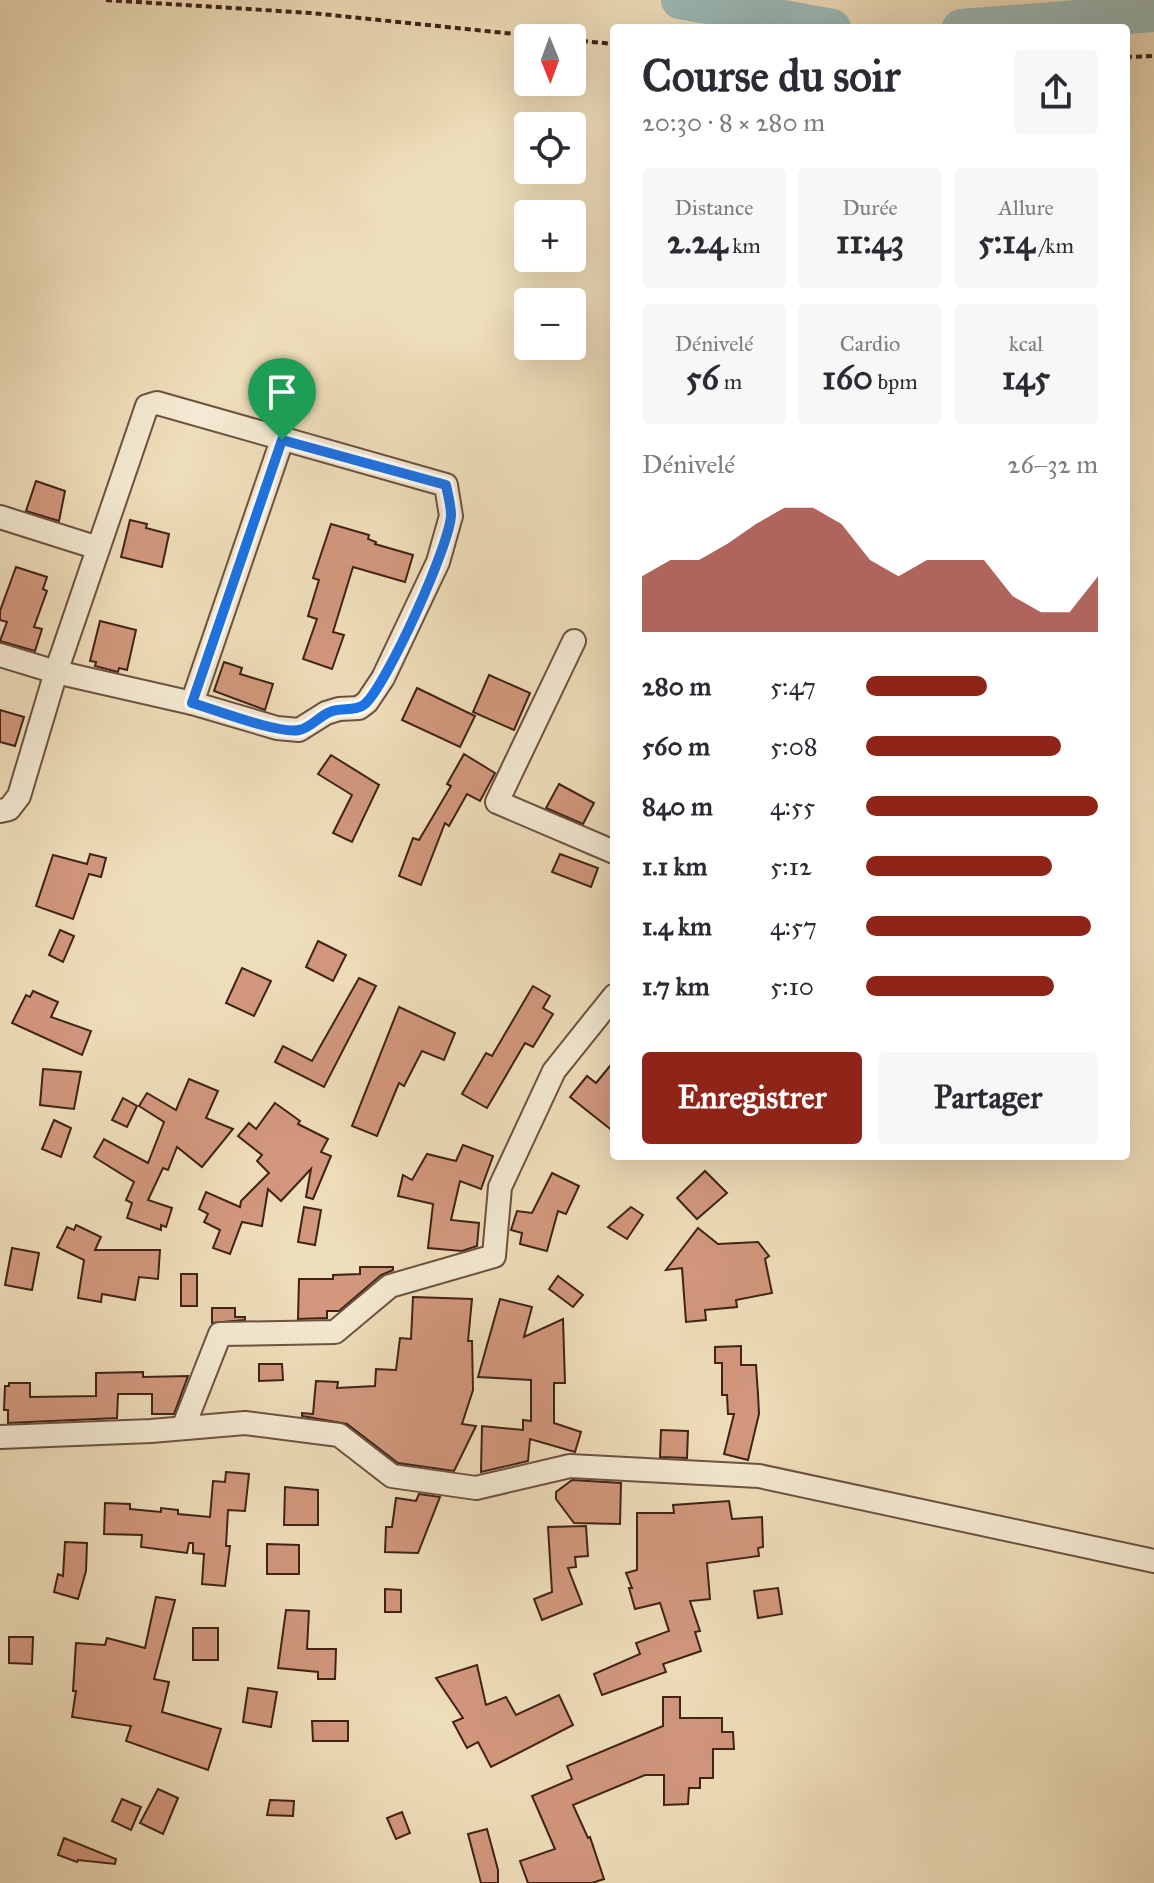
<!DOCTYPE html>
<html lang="fr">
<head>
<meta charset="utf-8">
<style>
  :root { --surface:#fff; --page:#f7f7f7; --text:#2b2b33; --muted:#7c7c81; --accent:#8f2418 }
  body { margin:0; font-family:"IM FELL Great Primer",serif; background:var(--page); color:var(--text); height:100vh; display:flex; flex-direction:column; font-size:30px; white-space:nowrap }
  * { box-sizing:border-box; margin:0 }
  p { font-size:26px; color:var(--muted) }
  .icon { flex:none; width:44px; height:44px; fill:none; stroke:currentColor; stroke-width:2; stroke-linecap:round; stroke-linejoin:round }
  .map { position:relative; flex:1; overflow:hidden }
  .drawer { position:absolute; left:610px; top:24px; width:520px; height:1136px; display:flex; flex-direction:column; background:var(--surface); border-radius:8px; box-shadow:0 8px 32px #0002 }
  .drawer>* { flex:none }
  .needle { width:52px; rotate:179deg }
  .buttons { position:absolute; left:514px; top:24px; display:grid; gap:16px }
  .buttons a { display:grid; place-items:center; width:72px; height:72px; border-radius:8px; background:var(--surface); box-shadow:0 8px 32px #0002; font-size:40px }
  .pin { position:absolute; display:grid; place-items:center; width:68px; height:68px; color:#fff; margin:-82px -34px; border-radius:50% 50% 50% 0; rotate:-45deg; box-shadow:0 0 8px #0007 }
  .pin .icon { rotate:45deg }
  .round { display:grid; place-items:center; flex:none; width:84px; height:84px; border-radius:8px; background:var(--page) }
  .overview { display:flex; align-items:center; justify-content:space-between; height:136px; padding:0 32px }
  h1 { font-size:44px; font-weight:700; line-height:60px }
  .stats { display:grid; grid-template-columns:repeat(3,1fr); gap:12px; height:136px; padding:8px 32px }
  .stats div { display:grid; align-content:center; border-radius:8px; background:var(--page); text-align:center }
  .stats b { font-size:34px; font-weight:700 }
  .stats small { font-size:22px; font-weight:400 }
  .stats p { font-size:22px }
  .chart { height:224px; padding:16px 32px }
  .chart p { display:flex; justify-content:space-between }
  .chart svg { width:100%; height:144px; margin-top:8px; fill:var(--accent); opacity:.7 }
  .action { display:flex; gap:16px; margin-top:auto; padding:16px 32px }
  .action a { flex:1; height:92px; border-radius:8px; background:var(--accent); color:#fff; font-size:32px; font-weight:700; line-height:92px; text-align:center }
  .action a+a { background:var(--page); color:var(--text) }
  ul { padding:0 32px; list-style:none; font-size:26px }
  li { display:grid; grid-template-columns:128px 96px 1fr; align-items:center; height:60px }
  li i { height:20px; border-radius:10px; background:var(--accent) }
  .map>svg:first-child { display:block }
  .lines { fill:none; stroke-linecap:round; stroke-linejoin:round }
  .river { stroke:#9cbab8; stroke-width:38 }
  .building { fill:#d2977d; stroke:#402317; stroke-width:2 }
  .minor-casing { stroke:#6c5240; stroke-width:26 }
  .path { stroke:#402317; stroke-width:4; stroke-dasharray:6 4; stroke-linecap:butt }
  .minor { stroke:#f4e9d2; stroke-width:22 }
  .route-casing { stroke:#fff; stroke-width:16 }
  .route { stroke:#1a73e8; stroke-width:10 }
</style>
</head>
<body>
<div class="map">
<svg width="1154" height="1883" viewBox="0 0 1154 1883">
  <rect width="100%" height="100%" fill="#eeddb9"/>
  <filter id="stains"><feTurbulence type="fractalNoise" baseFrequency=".0025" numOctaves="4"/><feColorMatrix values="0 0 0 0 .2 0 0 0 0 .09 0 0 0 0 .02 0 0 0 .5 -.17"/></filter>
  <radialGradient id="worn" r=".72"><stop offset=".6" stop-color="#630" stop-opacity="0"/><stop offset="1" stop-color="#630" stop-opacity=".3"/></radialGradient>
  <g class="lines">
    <!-- river -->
    <g class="river">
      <path d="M680 0 832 28"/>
      <path d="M961 28 1154 13"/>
    </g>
  </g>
  <!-- building -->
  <g class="building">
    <path d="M36 481 65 491 59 521 26 511Z"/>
    <path d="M130 520 147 524 146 528 169 534 162 567 121 557Z"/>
    <path d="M331 524 369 535 368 539 376 542 375 544 413 555 405 582 353 567 333 632 344 635 332 669 303 659 317 619 308 616 319 580 313 578Z"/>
    <path d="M16 567 47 577 43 589 47 591 34 627 42 629 35 651 0 641 7 622 0 620V611Z"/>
    <path d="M100 621 136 630 127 670 119 668 118 672 95 666 96 662 90 661Z"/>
    <path d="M224 662 242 668 240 674 273 684 265 710 214 691Z"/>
    <path d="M489 675 530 693 514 730 473 712Z"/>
    <path d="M417 688 475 716 460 747 402 720Z"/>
    <path d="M0 710 24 717 15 746 0 742Z"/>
    <path d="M464 754 495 773 480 801 467 794 449 826 445 823 421 885 399 876 413 838 419 840 451 786 447 784Z"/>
    <path d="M331 755 379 785 352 842 333 833 352 795 318 774Z"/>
    <path d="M559 784 594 803 583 824 546 808Z"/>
    <path d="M90 854 106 858 101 877 89 874 73 919 36 906 53 855 87 864Z"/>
    <path d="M560 854 598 868 591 887 552 872Z"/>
    <path d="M60 930 74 936 63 962 49 955Z"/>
    <path d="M318 941 346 955 333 981 306 967Z"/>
    <path d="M242 968 271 981 254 1016 226 1003Z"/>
    <path d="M359 978 376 986 324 1087 275 1062 283 1046 312 1061Z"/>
    <path d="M533 986 550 996 543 1008 553 1014 533 1047 525 1043 487 1108 462 1094 486 1053 492 1056Z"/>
    <path d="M33 991 58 1002 51 1017 91 1031 82 1055 12 1023 26 995 30 997Z"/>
    <path d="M399 1007 455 1033 444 1060 422 1051 404 1086 399 1083 377 1136 352 1126Z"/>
    <path d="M614 1061V1132L570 1097 587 1076 596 1083Z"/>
    <path d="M43 1069 81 1072 74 1109 40 1105Z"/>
    <path d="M189 1079 218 1091 206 1118 233 1129 202 1167 177 1147 168 1170 163 1168 148 1200 172 1208 166 1227 161 1225V1230L127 1218 132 1203 126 1200 134 1182 94 1157 104 1139 148 1163 164 1122 139 1106 147 1093 176 1110Z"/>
    <path d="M123 1098 137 1106 127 1127 112 1120Z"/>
    <path d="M275 1103 300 1121 298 1124 328 1139 321 1152 331 1156 313 1199 306 1197 311 1169 281 1201 268 1189 262 1226 242 1222 230 1254 213 1248 220 1230 204 1222 208 1214 199 1209 206 1192 240 1207 241 1201 269 1173 257 1161 262 1155 238 1136 249 1123 256 1129Z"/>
    <path d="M54 1120 71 1128 61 1157 42 1149Z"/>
    <path d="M463 1145 493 1156 481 1189 460 1181 451 1220 479 1223 477 1246 462 1251 428 1248 433 1204 398 1196 403 1175 412 1180 427 1154 456 1161Z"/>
    <path d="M705 1171 727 1193 697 1219 677 1198Z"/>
    <path d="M552 1173 579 1186 566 1214 558 1211 547 1251 520 1244 522 1233 511 1230 517 1211 532 1213Z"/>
    <path d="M304 1207 321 1210 315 1245 298 1242Z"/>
    <path d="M631 1207 643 1215 627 1239 608 1227Z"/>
    <path d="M76 1225 101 1237 95 1250H160L158 1279 139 1277 135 1300 102 1294 101 1302 78 1298 84 1260 57 1247 67 1227 74 1230Z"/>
    <path d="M698 1228 718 1244 758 1242 769 1256 765 1259 772 1293 736 1300 737 1307 705 1310 706 1320 686 1322 682 1268 666 1270Z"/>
    <path d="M12 1248 39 1253 32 1290 5 1285Z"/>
    <path d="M360 1267H393V1270L381 1275 339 1311H327V1318L298 1319 299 1279H333V1275L360 1274Z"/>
    <rect x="181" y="1274" width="16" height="32"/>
    <path d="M558 1276 583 1295 573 1307 549 1289Z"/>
    <path d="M413 1297 472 1299 468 1341H472L473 1390 462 1424 476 1426 454 1471 398 1463 347 1424 302 1416V1413L313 1414 316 1381 338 1382 337 1388 375 1386 376 1369 396 1370 400 1338 411 1339Z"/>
    <path d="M500 1299 532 1307 524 1337 563 1319 565 1383H554V1423L581 1432 575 1452 530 1439 528 1461 481 1472 482 1426 523 1430V1420L531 1421V1380L478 1377Z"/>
    <path d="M212 1308H235V1317H245V1320L212 1323Z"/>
    <path d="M741 1346V1365H756L758 1394 759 1414 748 1460 724 1454 734 1414H728L727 1395H722V1363H715V1347Z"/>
    <path d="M259 1364H282L283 1380 259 1381Z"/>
    <path d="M143 1372V1377L188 1376 174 1414H152V1394H118L117 1418 8 1423V1410H4L5 1386H9V1383H30V1397L96 1396V1373Z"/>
    <path d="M661 1430 688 1431 687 1458 660 1457Z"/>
    <path d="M226 1472 249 1474 245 1511 228 1510 226 1546H230L225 1586 202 1584 204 1554 193 1553V1543H189L187 1553 141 1547 142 1535 104 1534 105 1503 130 1504V1509L161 1512V1508L178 1510V1514L210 1517 213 1481 225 1482Z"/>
    <path d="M572 1480 621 1483 620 1524 574 1523 556 1499V1492Z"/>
    <path d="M285 1487 318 1490V1525H284Z"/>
    <path d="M419 1494 440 1497 418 1553 385 1552 386 1527H392L396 1498 416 1501Z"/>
    <path d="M729 1501 732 1519 762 1517 763 1547 758 1548 759 1556 707 1563 710 1599 690 1601 700 1631 695 1632 701 1651 663 1664 666 1672 602 1695 594 1674 640 1654 636 1643 669 1631 660 1603 635 1609 629 1588H632L626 1573 637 1570V1513H674L673 1505Z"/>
    <path d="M586 1526 588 1556 575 1557 576 1567 568 1568 582 1604 542 1620 534 1599 552 1592 548 1527Z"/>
    <path d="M65 1542 87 1543 86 1571 78 1599 54 1592 58 1574 63 1576Z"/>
    <path d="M267 1544 299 1545V1574H267Z"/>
    <path d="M778 1588 782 1614 758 1618 754 1591Z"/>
    <path d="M385 1589 401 1590V1612H385Z"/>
    <path d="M156 1597 175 1600 154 1679 169 1682 162 1712 221 1729 208 1770 126 1741 131 1726 72 1717 76 1691H73L76 1643 105 1645 107 1638 145 1648Z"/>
    <path d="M286 1610 309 1611 307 1649H336L335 1679H318V1672L278 1668Z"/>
    <rect x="193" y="1628" width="25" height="32"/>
    <path d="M9 1637H33L32 1664 9 1663Z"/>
    <path d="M477 1665 486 1705 506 1697 516 1715 559 1695 573 1725 491 1767 478 1742 467 1748 453 1722 463 1718 436 1678Z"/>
    <path d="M248 1688 277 1692 271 1727 243 1722Z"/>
    <path d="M663 1697H680V1718H722V1732H733L734 1749H713V1778H700V1788H689L688 1804 664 1805V1775H645L573 1805 588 1838 590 1837 604 1879 592 1883H528L520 1861 555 1849 532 1796 572 1779 567 1766 663 1726Z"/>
    <path d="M312 1721H348V1741H313Z"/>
    <path d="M158 1789 178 1798 163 1834 140 1823Z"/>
    <path d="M122 1799 141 1807 131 1830 112 1821Z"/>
    <path d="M270 1800 294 1801 293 1816 267 1815Z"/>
    <path d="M402 1812 410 1833 396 1839 387 1818Z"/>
    <path d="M487 1829 498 1870V1883H481L468 1834Z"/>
    <path d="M64 1838 116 1859 115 1864 78 1860 77 1862 58 1855Z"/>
  </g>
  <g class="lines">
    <defs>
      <g id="minor">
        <path d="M0 517 98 548"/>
        <path d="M574 641 497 802 614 852"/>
        <path d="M0 655 56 672 147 406 157 403 446 485 451 516 438 562 383 678 367 702 359 708 339 709 326 713 299 730 277 728 192 703 56 672 19 796 9 809 0 811"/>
        <path d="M192 703 282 440"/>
        <path d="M183 1428 220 1334 335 1332 390 1286 494 1256 500 1187 554 1071 614 996"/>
        <path d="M0 1437 151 1431 245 1423 339 1435 392 1476 476 1488 570 1466 759 1476 1154 1561"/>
      </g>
    </defs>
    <!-- minor casing -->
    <use href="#minor" class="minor-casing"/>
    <!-- path -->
    <g class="path">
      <path d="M106 0 311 13 554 38"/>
      <path d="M572 40 614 44"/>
      <path d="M1126 57 1154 56"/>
    </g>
    <!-- minor -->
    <use href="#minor" class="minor"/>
  </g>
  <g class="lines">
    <defs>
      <path id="route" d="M282 440 446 485C448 495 451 506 451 515 450 545 387 684 365 704 356 712 341 707 330 712 319 716 311 728 299 730 278 734 216 710 192 703Z"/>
    </defs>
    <!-- route casing -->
    <use href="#route" class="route-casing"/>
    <!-- route -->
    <use href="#route" class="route"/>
  </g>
  <rect width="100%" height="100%" filter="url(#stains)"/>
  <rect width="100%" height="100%" fill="url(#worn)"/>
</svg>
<div class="buttons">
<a><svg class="needle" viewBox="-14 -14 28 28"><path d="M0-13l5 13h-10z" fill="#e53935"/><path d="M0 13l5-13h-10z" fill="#7c7c81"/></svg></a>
<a><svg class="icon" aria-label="locate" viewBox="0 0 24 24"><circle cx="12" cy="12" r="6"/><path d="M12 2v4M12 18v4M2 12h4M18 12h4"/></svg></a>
<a>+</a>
<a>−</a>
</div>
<div class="pin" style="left:282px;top:440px;background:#1e9e55"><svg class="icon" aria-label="arrive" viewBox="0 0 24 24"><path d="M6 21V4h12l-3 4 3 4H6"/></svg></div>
<section class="drawer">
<div class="overview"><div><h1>Course du soir</h1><p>20:30 · 8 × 280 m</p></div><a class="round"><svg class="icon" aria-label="share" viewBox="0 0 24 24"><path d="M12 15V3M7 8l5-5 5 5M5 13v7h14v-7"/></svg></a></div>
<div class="stats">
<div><p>Distance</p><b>2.24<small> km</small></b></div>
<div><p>Durée</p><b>11:43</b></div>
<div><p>Allure</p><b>5:14<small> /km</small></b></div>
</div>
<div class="stats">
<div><p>Dénivelé</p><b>56<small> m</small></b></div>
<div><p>Cardio</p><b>160<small> bpm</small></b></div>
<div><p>kcal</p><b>145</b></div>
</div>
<div class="chart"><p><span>Dénivelé</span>26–32 m</p>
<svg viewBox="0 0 160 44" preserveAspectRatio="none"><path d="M0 44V27L10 22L20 22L30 17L40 11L50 6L60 6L70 11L80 22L90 27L100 22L110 22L120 22L130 33L140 38L150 38L160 27V44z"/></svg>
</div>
<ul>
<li><b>280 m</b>5:47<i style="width:52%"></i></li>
<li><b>560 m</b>5:08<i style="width:84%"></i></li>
<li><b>840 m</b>4:55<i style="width:100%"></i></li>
<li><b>1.1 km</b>5:12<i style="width:80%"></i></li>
<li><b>1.4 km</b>4:57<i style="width:97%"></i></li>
<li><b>1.7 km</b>5:10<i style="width:81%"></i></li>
</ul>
<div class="action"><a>Enregistrer</a><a>Partager</a></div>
</section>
</div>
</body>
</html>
